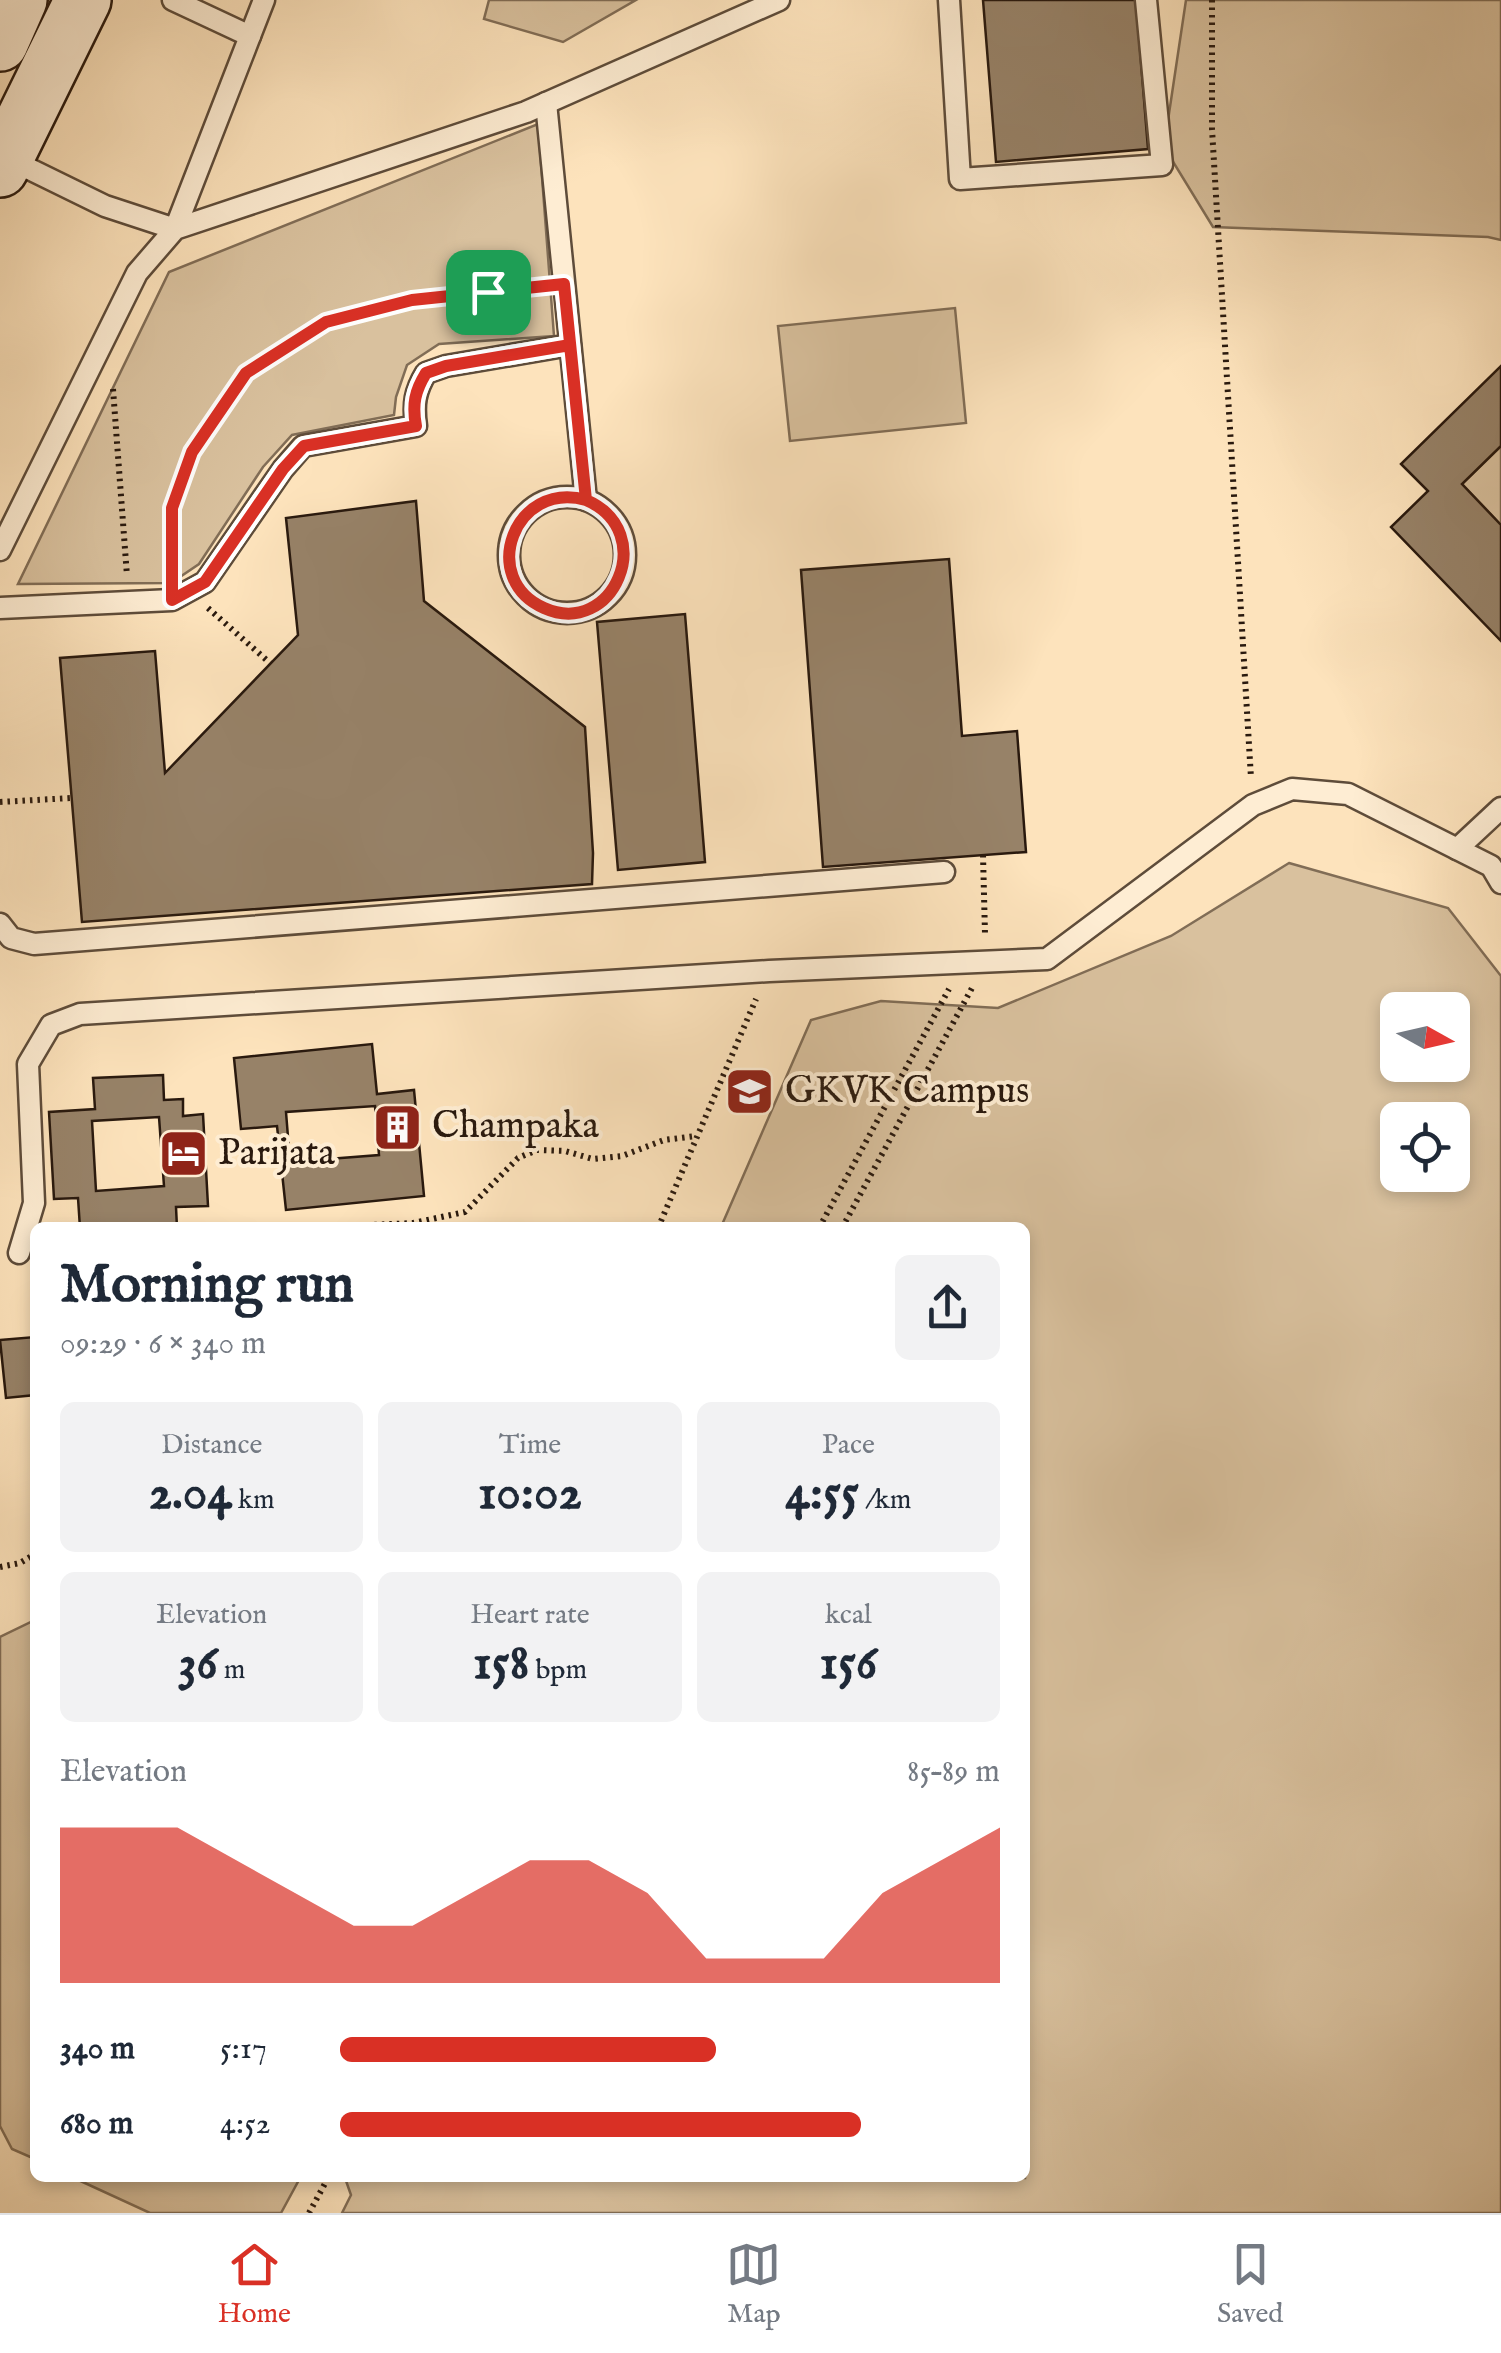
<!DOCTYPE html>
<html lang="en">
<head>
<meta charset="utf-8">
<style>
  :root { --surface:#fff; --page:#f2f2f3; --text:#1f2937; --muted:#747a83; --line:#e0e1e3; --accent:#d93025 }
  body { margin:0; font-family:"IM FELL English",serif; background:var(--page); color:var(--text); height:100vh; display:flex; flex-direction:column; font-size:38px; white-space:nowrap }
  * { box-sizing:border-box; margin:0 }
  p { font-size:32px; color:var(--muted) }
  .icon { flex:none; width:55px; height:55px; fill:none; stroke:currentColor; stroke-width:2; stroke-linecap:round; stroke-linejoin:round }
  .map { position:relative; flex:1; overflow:hidden }
  .panel { position:absolute; left:30px; top:1222px; width:1000px; height:960px; display:flex; flex-direction:column; background:var(--surface); border-radius:15px; box-shadow:0 5px 15px #0003 }
  .panel>* { flex:none }
  .needle { width:65px; rotate:98deg }
  .fabs { position:absolute; left:1380px; top:992px; display:grid; gap:20px }
  .fabs a { display:grid; place-items:center; width:90px; height:90px; border-radius:15px; background:var(--surface); box-shadow:0 5px 15px #0003; font-size:50px }
  .pin { position:absolute; display:grid; place-items:center; width:85px; height:85px; color:#fff; margin:-42px; border-radius:20px; box-shadow:0 5px 15px #0006 }
  .round { display:grid; place-items:center; flex:none; width:105px; height:105px; border-radius:15px; background:var(--page) }
  .headline { display:flex; align-items:center; justify-content:space-between; height:170px; padding:0 30px }
  h1 { font-size:55px; font-weight:700; line-height:75px }
  .metrics { display:grid; grid-template-columns:repeat(3,1fr); gap:15px; height:170px; padding:10px 30px }
  .metrics div { display:grid; align-content:center; border-radius:15px; background:var(--page); text-align:center }
  .metrics b { font-size:50px; font-weight:700 }
  .metrics small { font-size:28px; font-weight:400 }
  .metrics p { font-size:28px }
  .chart { height:280px; padding:20px 30px }
  .chart p { display:flex; justify-content:space-between }
  .chart svg { width:100%; height:180px; margin-top:10px; fill:var(--accent); opacity:.7 }
  ul { padding:0 30px; list-style:none; font-size:32px }
  li { display:grid; grid-template-columns:160px 120px 1fr; align-items:center; height:75px }
  li i { height:25px; border-radius:12px; background:var(--accent) }
  .dock { display:flex; justify-content:space-around; align-items:center; height:140px; border-top:2px solid var(--line); background:var(--surface); font-size:28px; color:var(--muted) }
  .dock a { display:grid; justify-items:center; gap:5px }
  .dock .current { color:var(--accent) }
  .map>svg:first-child { display:block }
  .green { fill:#d9c19e; stroke:#816d56; stroke-width:2.5; fill-rule:evenodd }
  .building { fill:#978268; stroke:#29190e; stroke-width:2.5; fill-rule:evenodd }
  .lines { fill:none; stroke-linecap:round; stroke-linejoin:round }
  .service-casing { stroke:#5e4c3a; stroke-width:25 }
  .secondary-casing { stroke:#29190e; stroke-width:60 }
  .path { stroke:#29190e; stroke-width:6; stroke-dasharray:2.5 5; stroke-linecap:butt }
  .service { stroke:#feedd3; stroke-width:20 }
  .secondary { stroke:#feedd3; stroke-width:55 }
  .route-casing { stroke:#fff; stroke-width:20 }
  .route { stroke:#d93025; stroke-width:12 }
  .labels { text-anchor:middle; dominant-baseline:central; stroke-width:8; stroke-linejoin:round; paint-order:stroke }
  .poi-label { font-size:38px; fill:#29190e; stroke:#feedd3; text-anchor:start }
</style>
</head>
<body>
<div class="map">
<svg width="1501" height="2213" viewBox="0 0 1501 2213">
  <rect width="100%" height="100%" fill="#fde3bc"/>
  <filter id="stains"><feTurbulence type="fractalNoise" baseFrequency=".002" numOctaves="4"/><feColorMatrix values="0 0 0 0 .2 0 0 0 0 .09 0 0 0 0 .02 0 0 0 .5 -.17"/></filter>
  <radialGradient id="worn" r=".72"><stop offset=".6" stop-color="#630" stop-opacity="0"/><stop offset="1" stop-color="#630" stop-opacity=".3"/></radialGradient>
  <!-- green -->
  <g class="green">
    <path d="M489 0H636L563 42 484 19Z"/>
    <path d="M1186 0H1501V240L1488 237 1213 227 1164 147Z"/>
    <path d="M538 124 554 336 439 344 407 365 396 397 394 415 292 435 263 467 199 564 171 583 18 584 169 272Z"/>
    <path d="M955 308 966 423 790 441 778 326Z"/>
    <path d="M1501 446V525L1462 484Z"/>
    <path d="M1289 863 1448 908 1501 976V2213H342L351 2195 345 2178H1025V1228L721 1227 811 1020 881 1001 998 1008 1171 936ZM1398 1010H1452V1065H1398ZM1398 1120H1452V1175H1398Z"/>
    <path d="M35 1620V2159L12 2149 0 2126V1637Z"/>
    <path d="M74 2178H300L281 2213H150Z"/>
  </g>
  <!-- building -->
  <g class="building">
    <path d="M983 0H1136L1148 149 996 162Z"/>
    <path d="M1501 366V446L1462 484 1501 525V641L1391 527 1428 491 1401 464Z"/>
    <path d="M416 501 424 601 585 727 593 853 592 884 82 922 60 658 155 651 165 773 298 635 286 518Z"/>
    <path d="M949 559 962 736 1017 731 1026 852 823 867 801 570Z"/>
    <path d="M685 614 705 862 618 870 597 622Z"/>
    <path d="M372 1044 377 1094 414 1090 424 1196 286 1210 277 1126 241 1129 234 1058ZM375 1106 379 1155 290 1162 286 1112Z"/>
    <path d="M163 1075 164 1100 183 1099V1116L203 1114 208 1206 176 1207 177 1228H80L78 1198 54 1199 49 1112 95 1109 93 1078ZM159 1117 164 1186 96 1191 92 1121Z"/>
    <path d="M35 1337V1395L6 1398 0 1340Z"/>
  </g>
  <g class="lines">
    <defs>
      <g id="service">
        <path d="M949 0 960 179 1162 165 1146 0"/>
        <path d="M250 36 264 0"/>
        <path d="M546 103 586 500"/>
        <path d="M9 159 105 206 175 229 250 36 173 0"/>
        <circle cx="567" cy="555" r="58"/>
        <path d="M0 550 137 273 175 229 526 112 779 0"/>
        <path d="M0 608 172 600 205 582 283 469 303 446 416 426C413 404 415 391 426 373L446 366 570 345"/>
        <path d="M1457 849 1501 808"/>
        <path d="M0 924 11 938 34 944 944 872"/>
        <path d="M19 1253 34 1203 28 1064 51 1025 80 1014 769 971 1047 959 1253 805 1292 789 1348 794 1491 866 1501 883"/>
      </g>
      <g id="secondary">
        <path d="M0 43 19 0"/>
        <path d="M0 169 83 0"/>
      </g>
    </defs>
    <!-- service casing -->
    <use href="#service" class="service-casing"/>
    <!-- secondary casing -->
    <use href="#secondary" class="secondary-casing"/>
    <!-- path -->
    <g class="path">
      <path d="M1212 0V129L1251 778"/>
      <path d="M113 389 127 576"/>
      <path d="M172 568V507L192 452 246 373 326 322 412 300 540 287"/>
      <path d="M208 608 271 664"/>
      <path d="M0 802 71 798"/>
      <path d="M983 855 985 934"/>
      <path d="M307 1228 413 1223 465 1212 518 1158 537 1150 565 1151 593 1159 622 1156 664 1140 696 1136"/>
      <path d="M658 1228 756 999"/>
      <path d="M819 1228 949 989"/>
      <path d="M842 1228 972 988"/>
      <path d="M0 1567 20 1563 35 1554"/>
      <path d="M309 2213 328 2178"/>
    </g>
    <!-- service -->
    <use href="#service" class="service"/>
    <!-- secondary -->
    <use href="#secondary" class="secondary"/>
  </g>
  <g class="lines">
    <defs>
      <path id="route" d="M488 292 412 300 326 322 246 373 192 452 172 508V600L205 582 283 469 304 446 416 426C412 404 415 391 426 373L446 366 570 345 586 500C660 532 613 639 544 608 478 579 514 480 586 500L564 284 488 292"/>
    </defs>
    <!-- route casing -->
    <use href="#route" class="route-casing"/>
    <!-- route -->
    <use href="#route" class="route"/>
  </g>
  <!-- icons -->
  <defs>
    <symbol id="university-square" viewBox="-11 -11 22 22"><rect x="-9" y="-9" width="18" height="18" rx="4" fill="#8f2418" stroke="#feedd3"/><path d="M0-5L7-2L0 1L-7-2ZM-4 1L0 2.5L4 1V4Q0 6-4 4Z" fill="#fff"/></symbol>
    <symbol id="building-square" viewBox="-11 -11 22 22"><rect x="-9" y="-9" width="18" height="18" rx="4" fill="#8f2418" stroke="#feedd3"/><path d="M-4-6H4V6H1V3H-1V6H-4ZM-2.5-4.3h1.7v1.8h-1.7ZM.8-4.3h1.7v1.8H.8ZM-2.5-1h1.7V.8h-1.7ZM.8-1h1.7V.8H.8Z" fill="#fff"/></symbol>
    <symbol id="hotel-square" viewBox="-11 -11 22 22"><rect x="-9" y="-9" width="18" height="18" rx="4" fill="#8f2418" stroke="#feedd3"/><path d="M-6-4.5h1.5V1H6V5H4.5V3h-9V5H-6ZM-4 0a1.8 1.8 0 1 1 3.6 0ZM.5 0V-2.5h3Q6-2.5 6 0Z" fill="#fff"/></symbol>
  </defs>
  <g fill-rule="evenodd">
    <use href="#university-square" x="722" y="1064" width="55" height="55"/>
    <use href="#building-square" x="370" y="1100" width="55" height="55"/>
    <use href="#hotel-square" x="156" y="1126" width="55" height="55"/>
  </g>
  <g class="labels">
    <!-- poi labels -->
    <g class="poi-label">
      <text x="785" y="1092">GKVK Campus</text>
      <text x="432" y="1127">Champaka</text>
      <text x="218" y="1154">Parijata</text>
    </g>
  </g>
  <rect width="100%" height="100%" filter="url(#stains)"/>
  <rect width="100%" height="100%" fill="url(#worn)"/>
</svg>
<div class="fabs">
<a><svg class="needle" viewBox="-14 -14 28 28"><path d="M0-13l5 13h-10z" fill="#e53935"/><path d="M0 13l5-13h-10z" fill="#747a83"/></svg></a>
<a><svg class="icon" aria-label="locate" viewBox="0 0 24 24"><circle cx="12" cy="12" r="6"/><path d="M12 2v4M12 18v4M2 12h4M18 12h4"/></svg></a>
</div>
<div class="pin" style="left:488px;top:292px;background:#1e9e55"><svg class="icon" aria-label="arrive" viewBox="0 0 24 24"><path d="M6 21V4h12l-3 4 3 4H6"/></svg></div>
<section class="panel">
<div class="headline"><div><h1>Morning run</h1><p>09:29 · 6 × 340 m</p></div><a class="round"><svg class="icon" aria-label="share" viewBox="0 0 24 24"><path d="M12 15V3M7 8l5-5 5 5M5 13v7h14v-7"/></svg></a></div>
<div class="metrics">
<div><p>Distance</p><b>2.04<small> km</small></b></div>
<div><p>Time</p><b>10:02</b></div>
<div><p>Pace</p><b>4:55<small> /km</small></b></div>
</div>
<div class="metrics">
<div><p>Elevation</p><b>36<small> m</small></b></div>
<div><p>Heart rate</p><b>158<small> bpm</small></b></div>
<div><p>kcal</p><b>156</b></div>
</div>
<div class="chart"><p><span>Elevation</span>85–89 m</p>
<svg viewBox="0 0 160 44" preserveAspectRatio="none"><path d="M0 44V6L10 6L20 6L30 14L40 22L50 30L60 30L70 22L80 14L90 14L100 22L110 38L120 38L130 38L140 22L150 14L160 6V44z"/></svg>
</div>
<ul>
<li><b>340 m</b>5:17<i style="width:57%"></i></li>
<li><b>680 m</b>4:52<i style="width:79%"></i></li>
</ul>
</section>
</div>
<nav class="dock">
<a class="current"><svg class="icon" aria-label="home" viewBox="0 0 24 24"><path d="M3 11l9-7 9 7M6 9v11h12V9"/></svg>Home</a>
<a><svg class="icon" aria-label="map" viewBox="0 0 24 24"><path d="M3 6l6-2 6 2 6-2v14l-6 2-6-2-6 2zM9 4v14M15 6v14"/></svg>Map</a>
<a><svg class="icon" aria-label="saved" viewBox="0 0 24 24"><path d="M7 4h10v16l-5-4-5 4z"/></svg>Saved</a>
</nav>
</body>
</html>
